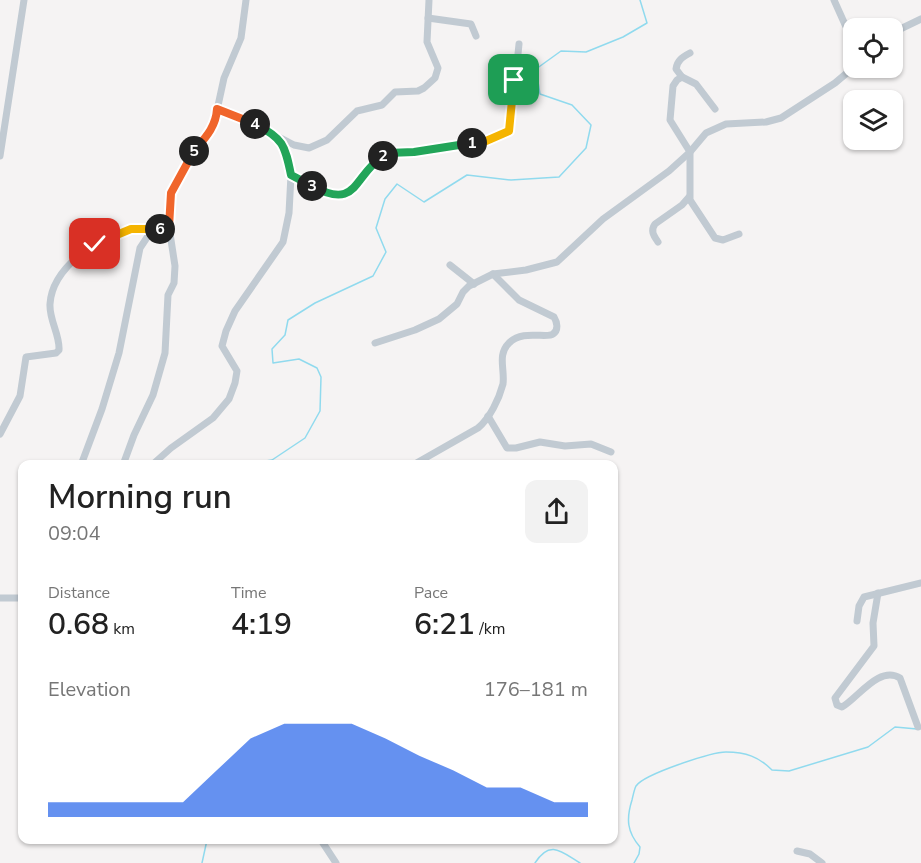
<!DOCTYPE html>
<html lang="en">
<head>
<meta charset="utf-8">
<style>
  :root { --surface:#fff; --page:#f2f2f2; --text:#222; --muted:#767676; --accent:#2563eb }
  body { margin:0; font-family:"Nunito Sans",sans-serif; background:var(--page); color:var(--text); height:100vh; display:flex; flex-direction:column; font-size:22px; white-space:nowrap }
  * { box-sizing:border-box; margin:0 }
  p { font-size:20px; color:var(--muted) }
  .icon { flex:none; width:33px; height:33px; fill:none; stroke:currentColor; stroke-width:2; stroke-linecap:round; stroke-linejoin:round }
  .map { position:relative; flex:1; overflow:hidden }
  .panel { position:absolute; left:18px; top:460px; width:600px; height:384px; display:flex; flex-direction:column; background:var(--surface); border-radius:12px; box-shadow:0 2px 4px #0004 }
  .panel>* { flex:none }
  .controls { position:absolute; left:843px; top:18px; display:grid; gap:12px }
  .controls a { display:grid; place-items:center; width:60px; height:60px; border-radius:12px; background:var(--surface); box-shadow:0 2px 4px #0004; font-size:30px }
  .pin { position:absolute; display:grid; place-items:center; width:51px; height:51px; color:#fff; margin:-26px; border-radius:12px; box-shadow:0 3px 9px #0006 }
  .km { position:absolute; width:30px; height:30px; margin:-15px; border-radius:50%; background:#222; color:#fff; font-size:16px; line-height:30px; text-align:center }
  .round { display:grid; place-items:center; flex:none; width:63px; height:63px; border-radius:12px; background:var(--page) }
  .overview { display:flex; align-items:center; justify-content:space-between; height:102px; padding:0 30px }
  h1 { font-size:33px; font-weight:600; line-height:45px }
  .stats { display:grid; grid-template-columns:repeat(3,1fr); gap:9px; height:102px; padding:6px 30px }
  .stats div { display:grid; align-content:center }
  .stats b { font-size:30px; font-weight:600 }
  .stats small { font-size:16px; font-weight:400 }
  .stats p { font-size:16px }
  .chart { height:168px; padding:12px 30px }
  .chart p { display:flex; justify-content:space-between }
  .chart svg { width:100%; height:108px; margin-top:6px; fill:var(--accent); opacity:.7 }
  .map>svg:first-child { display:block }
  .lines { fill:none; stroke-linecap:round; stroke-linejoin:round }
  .stream { stroke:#90daee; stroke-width:1.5 }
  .minor { stroke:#c1cad2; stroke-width:7 }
  .split-1-casing { stroke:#fff; stroke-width:12 }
  .split-2-casing { stroke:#fff; stroke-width:12 }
  .split-3-casing { stroke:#fff; stroke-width:12 }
  .split-4-casing { stroke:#fff; stroke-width:12 }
  .split-5-casing { stroke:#fff; stroke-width:12 }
  .split-6-casing { stroke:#fff; stroke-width:12 }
  .split-7-casing { stroke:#fff; stroke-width:12 }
  .split-1 { stroke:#f5b400; stroke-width:8 }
  .split-2 { stroke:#22a559; stroke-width:8 }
  .split-3 { stroke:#22a559; stroke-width:8 }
  .split-4 { stroke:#22a559; stroke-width:8 }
  .split-5 { stroke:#f0652b; stroke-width:8 }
  .split-6 { stroke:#f0652b; stroke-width:8 }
  .split-7 { stroke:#f5b400; stroke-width:8 }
</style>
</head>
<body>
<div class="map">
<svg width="921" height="863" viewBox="0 0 921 863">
  <rect width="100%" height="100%" fill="#f5f3f3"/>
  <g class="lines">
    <!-- stream -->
    <g class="stream">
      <path d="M240 465 272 460 305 438 320 411 321 377 317 368 299 359 273 363 272 349 285 335 288 320 315 303 373 276 386 252 376 228 385 199 397 184 424 202 467 175 511 180 559 177 586 148 591 125 572 105 540 94 536 69 561 51 586 52 623 37 647 23 640 0"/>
      <path d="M202 863 207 840"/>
      <path d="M535 863C550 839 562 852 580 863"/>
      <path d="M634 863 639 854 640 847C627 832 626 819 632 800 633 796 634 790 636 786 644 774 712 752 726 752 746 752 759 757 772 770L789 771 868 747 895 727 917 729"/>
    </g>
    <!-- minor -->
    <g class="minor">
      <path d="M834 0 847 29 848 40 854 43"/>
      <path d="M428 18 471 24 476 36"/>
      <path d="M892 33 921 19"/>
      <path d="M682 77 676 69C677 60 683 57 690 53"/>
      <path d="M217 109 254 124 294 145 309 148 327 140 357 111 382 105 395 92 418 91 424 88 435 78 438 68 427 42 429 0"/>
      <path d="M715 109 696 84 682 77 677 80 673 86 670 120 690 152V200L715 238 723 240 739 234"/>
      <path d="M0 156 24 0"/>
      <path d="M291 175C306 183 325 197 342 195 360 193 368 159 388 153 397 150 407 153 416 152 438 149 492 144 509 131L511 123 519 44"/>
      <path d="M658 242C654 236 650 231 655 224L682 205 689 197"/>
      <path d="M450 265 474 284"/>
      <path d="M375 343 415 330 439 319 457 304 463 292 469 286 493 274 526 270 557 262 603 219 669 171 690 152 706 133 726 124 766 122 781 118 835 83 854 67"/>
      <path d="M488 416 507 448H516L540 442 565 446 591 444 611 452"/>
      <path d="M0 434 20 396 26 357 56 353 59 350C60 335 49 320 50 304 52 268 98 236 131 229 143 226 156 229 169 227"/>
      <path d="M81 465 102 409 119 353 140 248 152 230"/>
      <path d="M123 465 134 435 153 395 165 353 168 295 174 283 175 266 169 227 171 193 190 157 214 124 224 78 241 38 246 0"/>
      <path d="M152 465 171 448 213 418 229 399 235 383 237 371 222 346 226 331 235 311 283 242 289 213 291 175 287 155 275 135"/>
      <path d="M413 465 478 428C490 418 499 399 503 384 505 369 497 355 509 343 522 329 547 339 553 334 559 330 557 322 554 317L519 300 493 274"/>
      <path d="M878 593 873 623 874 646 835 698 837 705 842 707C858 698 879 665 900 678L918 727"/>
      <path d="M0 598H22"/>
      <path d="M857 621 859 606 864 597 921 583"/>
      <path d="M321 840 336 863"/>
      <path d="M797 851 810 854 822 863"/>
    </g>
  </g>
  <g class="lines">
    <defs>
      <path id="split-1" d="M472 143 486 141 509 131 514 80"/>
      <path id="split-2" d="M383 156 388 153 414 152 472 143"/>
      <path id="split-3" d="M312 186C358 211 353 176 383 156"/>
      <path id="split-4" d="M255 124C283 138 285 145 291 175L312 186"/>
      <path id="split-5" d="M194 151C205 138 216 127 217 109L255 124"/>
      <path id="split-6" d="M160 229 169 227 171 193 194 151"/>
      <path id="split-7" d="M95 244 131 229H160"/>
    </defs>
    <!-- split-1 casing -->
    <use href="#split-1" class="split-1-casing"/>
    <!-- split-2 casing -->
    <use href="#split-2" class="split-2-casing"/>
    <!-- split-3 casing -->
    <use href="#split-3" class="split-3-casing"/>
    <!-- split-4 casing -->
    <use href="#split-4" class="split-4-casing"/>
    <!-- split-5 casing -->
    <use href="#split-5" class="split-5-casing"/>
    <!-- split-6 casing -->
    <use href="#split-6" class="split-6-casing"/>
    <!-- split-7 casing -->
    <use href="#split-7" class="split-7-casing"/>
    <!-- split-1 -->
    <use href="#split-1" class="split-1"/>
    <!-- split-2 -->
    <use href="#split-2" class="split-2"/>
    <!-- split-3 -->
    <use href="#split-3" class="split-3"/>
    <!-- split-4 -->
    <use href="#split-4" class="split-4"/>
    <!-- split-5 -->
    <use href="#split-5" class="split-5"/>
    <!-- split-6 -->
    <use href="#split-6" class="split-6"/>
    <!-- split-7 -->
    <use href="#split-7" class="split-7"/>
  </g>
</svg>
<div class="controls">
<a><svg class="icon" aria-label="locate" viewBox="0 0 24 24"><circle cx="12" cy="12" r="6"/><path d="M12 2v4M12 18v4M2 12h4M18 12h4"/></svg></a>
<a><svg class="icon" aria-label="layers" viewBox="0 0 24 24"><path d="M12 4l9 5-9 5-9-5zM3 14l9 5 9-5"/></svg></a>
</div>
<div class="pin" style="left:514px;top:80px;background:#1e9e55"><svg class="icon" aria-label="arrive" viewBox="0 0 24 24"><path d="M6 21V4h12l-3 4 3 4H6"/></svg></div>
<div class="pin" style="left:95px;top:244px;background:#d93025"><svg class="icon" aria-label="check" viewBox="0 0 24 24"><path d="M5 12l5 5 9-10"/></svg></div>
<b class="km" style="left:472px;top:143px">1</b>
<b class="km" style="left:383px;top:156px">2</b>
<b class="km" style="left:312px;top:186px">3</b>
<b class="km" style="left:255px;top:124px">4</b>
<b class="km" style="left:194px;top:151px">5</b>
<b class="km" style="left:160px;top:229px">6</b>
<section class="panel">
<div class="overview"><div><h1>Morning run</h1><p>09:04</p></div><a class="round"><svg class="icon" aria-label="share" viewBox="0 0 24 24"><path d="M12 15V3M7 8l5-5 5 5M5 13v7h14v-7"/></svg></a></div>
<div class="stats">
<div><p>Distance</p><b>0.68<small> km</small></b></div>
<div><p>Time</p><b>4:19</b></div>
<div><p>Pace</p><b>6:21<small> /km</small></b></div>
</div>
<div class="chart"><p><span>Elevation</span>176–181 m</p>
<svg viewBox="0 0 160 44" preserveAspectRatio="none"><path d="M0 44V38L10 38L20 38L30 38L40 38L50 25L60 12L70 6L80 6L90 6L100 12L110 19L120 25L130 32L140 32L150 38L160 38V44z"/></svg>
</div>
</section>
</div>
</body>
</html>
